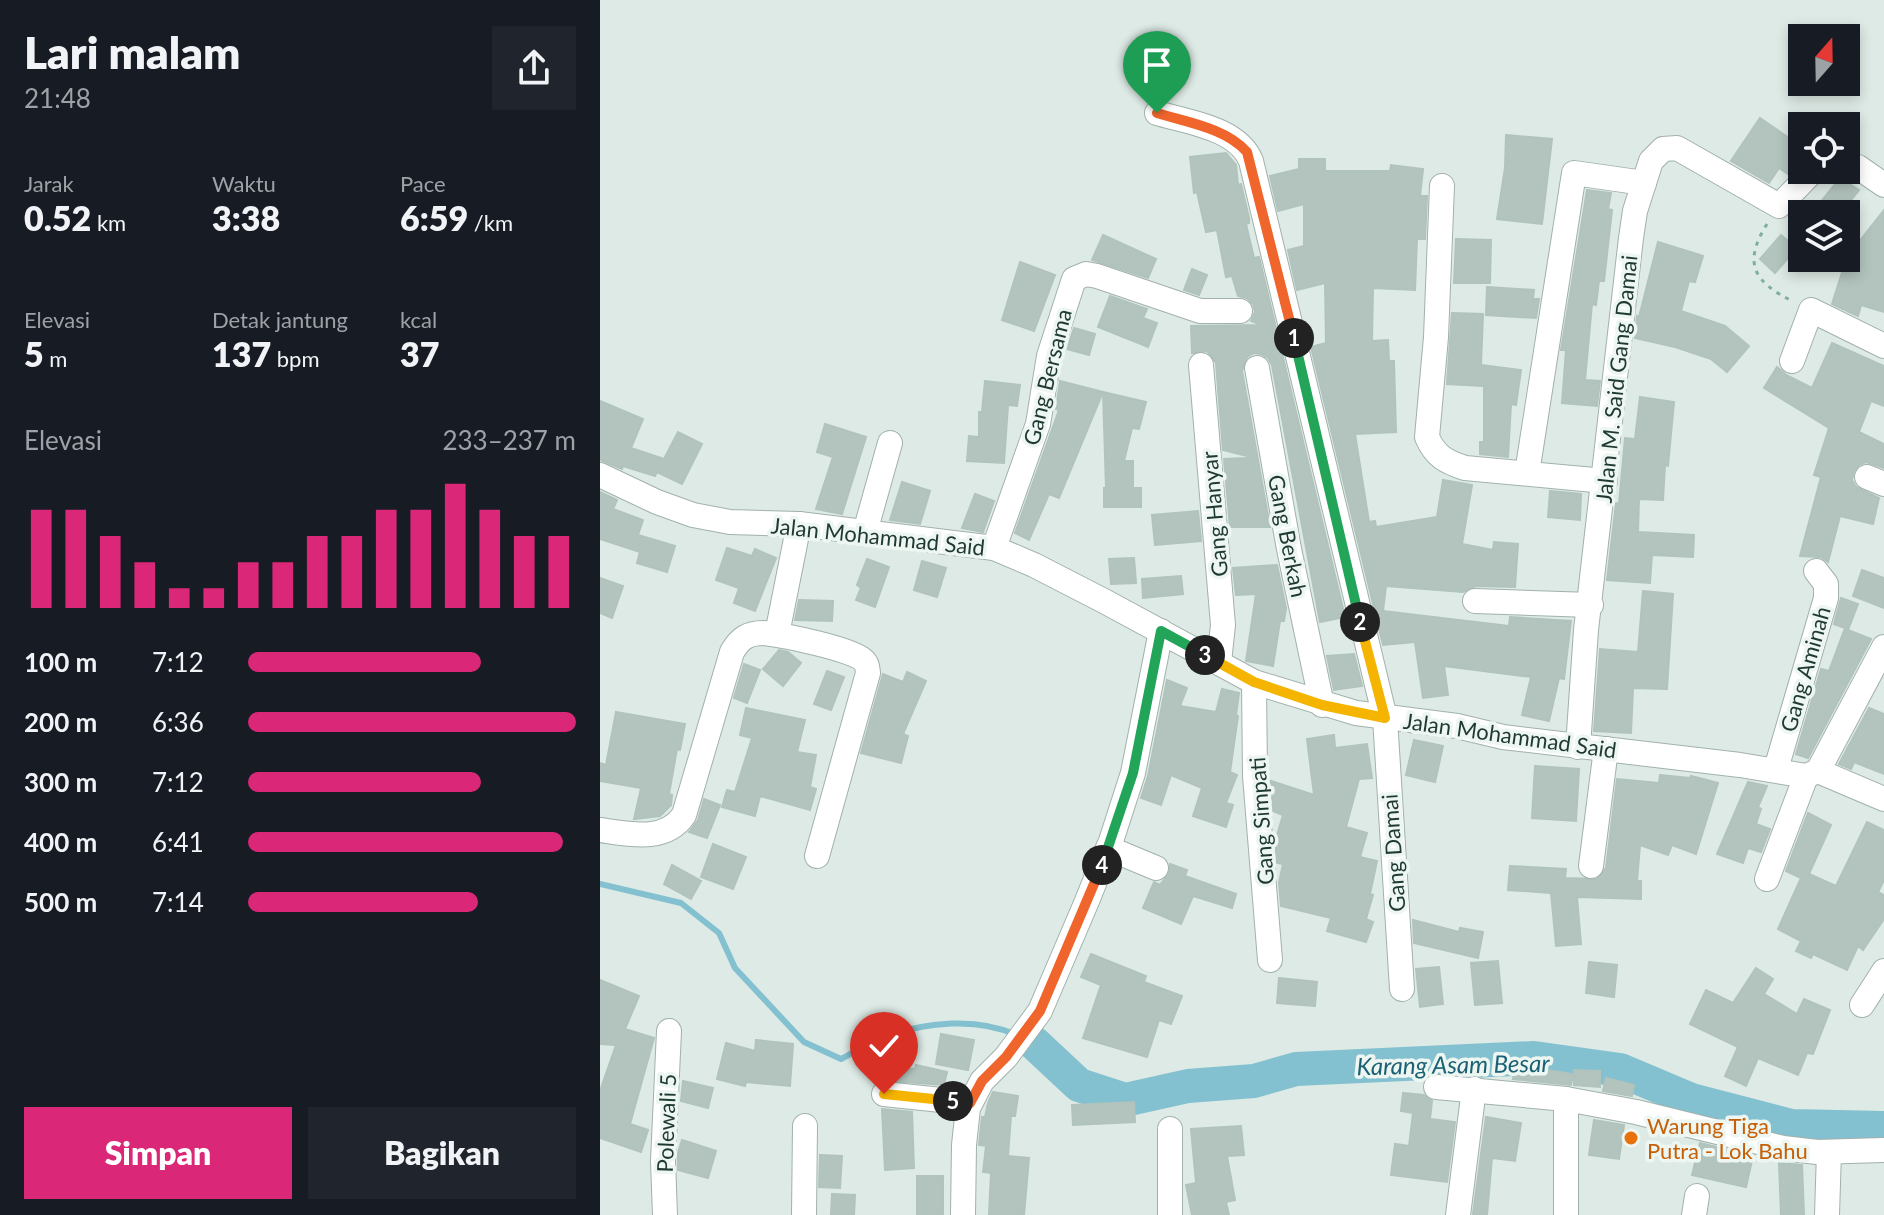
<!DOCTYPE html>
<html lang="id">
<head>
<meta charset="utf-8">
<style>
  :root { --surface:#171b24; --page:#20242c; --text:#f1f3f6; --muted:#9ea1a6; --accent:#db2777 }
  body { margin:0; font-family:Lato,sans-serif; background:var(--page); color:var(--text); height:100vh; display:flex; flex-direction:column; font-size:30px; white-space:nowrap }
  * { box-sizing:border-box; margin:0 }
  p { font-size:26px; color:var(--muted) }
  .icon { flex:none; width:44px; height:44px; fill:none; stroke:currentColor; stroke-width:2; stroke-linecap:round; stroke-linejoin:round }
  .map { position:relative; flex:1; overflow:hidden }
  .details { display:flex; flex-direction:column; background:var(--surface); width:600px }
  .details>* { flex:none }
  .needle { width:52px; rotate:20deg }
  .buttons { position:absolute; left:1188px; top:24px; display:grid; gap:16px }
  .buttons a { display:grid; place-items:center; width:72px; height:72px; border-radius:0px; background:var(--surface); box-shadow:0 4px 12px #0003; font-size:40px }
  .pin { position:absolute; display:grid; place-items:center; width:68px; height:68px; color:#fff; margin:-82px -34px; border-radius:50% 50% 50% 0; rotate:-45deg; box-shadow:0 0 8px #0007 }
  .pin .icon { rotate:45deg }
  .km { position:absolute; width:40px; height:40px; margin:-20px; border-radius:50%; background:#222; color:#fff; font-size:22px; line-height:40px; text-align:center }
  .round { display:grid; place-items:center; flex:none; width:84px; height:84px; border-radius:0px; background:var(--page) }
  .overview { display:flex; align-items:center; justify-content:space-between; height:136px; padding:0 24px }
  h1 { font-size:44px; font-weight:800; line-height:60px }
  .stats { display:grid; grid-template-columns:repeat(3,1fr); gap:12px; height:136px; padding:8px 24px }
  .stats div { display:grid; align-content:center }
  .stats b { font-size:34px; font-weight:800 }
  .stats small { font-size:22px; font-weight:400 }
  .stats p { font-size:22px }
  .chart { height:224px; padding:16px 24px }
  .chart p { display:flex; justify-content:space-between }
  .chart svg { width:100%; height:144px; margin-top:8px; stroke:var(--accent); stroke-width:6 }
  .primary-button { display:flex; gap:16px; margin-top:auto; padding:16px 24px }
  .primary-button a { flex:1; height:92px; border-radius:0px; background:var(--accent); color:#fff; font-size:32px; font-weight:800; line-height:92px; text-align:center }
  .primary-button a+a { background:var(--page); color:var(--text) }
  ul { padding:0 24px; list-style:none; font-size:26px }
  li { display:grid; grid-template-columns:128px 96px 1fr; align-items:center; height:60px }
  li i { height:20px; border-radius:10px; background:var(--accent) }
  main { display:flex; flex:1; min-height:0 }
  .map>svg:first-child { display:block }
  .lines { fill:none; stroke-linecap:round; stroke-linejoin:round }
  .stream { stroke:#84c1d0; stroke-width:6 }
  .river { stroke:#84c1d0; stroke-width:34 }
  .building { fill:#b3c4be; stroke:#b0c3bc; stroke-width:2 }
  .minor-casing { stroke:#a1b1ac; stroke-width:26 }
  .tertiary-casing { stroke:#a1b1ac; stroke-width:26 }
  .path { stroke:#7eaea1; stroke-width:3; stroke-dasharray:4 6; stroke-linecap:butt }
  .minor { stroke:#fff; stroke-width:24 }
  .tertiary { stroke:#fff; stroke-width:24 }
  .split-1-casing { stroke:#fff; stroke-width:16 }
  .split-2-casing { stroke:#fff; stroke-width:16 }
  .split-3-casing { stroke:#fff; stroke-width:16 }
  .split-4-casing { stroke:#fff; stroke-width:16 }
  .split-5-casing { stroke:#fff; stroke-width:16 }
  .split-6-casing { stroke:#fff; stroke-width:16 }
  .split-1 { stroke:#f0652b; stroke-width:10 }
  .split-2 { stroke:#22a559; stroke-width:10 }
  .split-3 { stroke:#f5b400; stroke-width:10 }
  .split-4 { stroke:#22a559; stroke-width:10 }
  .split-5 { stroke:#f0652b; stroke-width:10 }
  .split-6 { stroke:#f5b400; stroke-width:10 }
  .food-dot { fill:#e8710a; stroke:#eef6f2; stroke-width:3 }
  .labels { text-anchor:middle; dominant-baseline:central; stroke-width:7; stroke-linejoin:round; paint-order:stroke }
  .street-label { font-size:22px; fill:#1f3933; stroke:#eef6f2 }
  .food-label { font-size:22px; fill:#c56008; stroke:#eef6f2; text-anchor:start }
  .water-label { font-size:24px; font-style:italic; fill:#1a6175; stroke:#eef6f2 }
</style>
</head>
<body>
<main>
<section class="details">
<div class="overview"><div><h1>Lari malam</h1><p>21:48</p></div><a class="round"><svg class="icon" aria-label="share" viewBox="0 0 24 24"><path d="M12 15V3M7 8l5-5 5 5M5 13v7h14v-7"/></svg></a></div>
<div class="stats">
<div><p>Jarak</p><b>0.52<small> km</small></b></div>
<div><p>Waktu</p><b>3:38</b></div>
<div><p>Pace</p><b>6:59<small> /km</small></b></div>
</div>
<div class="stats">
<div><p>Elevasi</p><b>5<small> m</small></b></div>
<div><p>Detak jantung</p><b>137<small> bpm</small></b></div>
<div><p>kcal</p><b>37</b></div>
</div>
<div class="chart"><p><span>Elevasi</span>233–237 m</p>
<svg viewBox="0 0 160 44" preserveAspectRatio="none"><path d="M5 44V14M15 44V14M25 44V22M35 44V30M45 44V38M55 44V38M65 44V30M75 44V30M85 44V22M95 44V22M105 44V14M115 44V14M125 44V6M135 44V14M145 44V22M155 44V22"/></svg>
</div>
<ul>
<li><b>100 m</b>7:12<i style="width:71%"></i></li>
<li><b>200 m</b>6:36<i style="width:100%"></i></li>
<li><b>300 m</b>7:12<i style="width:71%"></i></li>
<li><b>400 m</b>6:41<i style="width:96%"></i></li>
<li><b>500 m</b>7:14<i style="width:70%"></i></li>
</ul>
<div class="primary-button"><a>Simpan</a><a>Bagikan</a></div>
</section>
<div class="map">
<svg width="1284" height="1215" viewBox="0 0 1284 1215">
  <rect width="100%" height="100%" fill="#deeae5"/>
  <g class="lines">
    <!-- stream -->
    <path class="stream" d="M0 884 81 903 119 933 135 968 204 1042 241 1059C256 1051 271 1042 287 1036 327 1022 377 1017 417 1035"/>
    <!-- river -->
    <path class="river" d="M434 1043 479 1085 525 1100 588 1086 654 1081 696 1069 934 1058 1020 1070 1091 1100 1191 1126 1284 1128"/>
  </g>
  <!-- building -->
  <g class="building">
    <path d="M1160 118 1202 147V153L1188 174 1179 168 1169 183 1131 161Z"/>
    <path d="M906 135 952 139 942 224 897 219 905 168Z"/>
    <path d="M626 153 636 165 638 185 641 184 649 218V223L646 224 654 258 659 257 745 617 720 622 672 365 668 358 661 354 654 353 647 357 642 371 670 527H630L624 459 647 458V456L623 450 616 363 607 351 592 353 591 326 662 325 651 321 655 312 653 304 647 298 638 296 632 276 626 277 617 230 606 232 597 192 594 193 590 157Z"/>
    <path d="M699 159H725V171H790L791 165 823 169 820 196H827L825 239H817L815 290 773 288 772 341 788 340 789 361H794L796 432 755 434 769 522 775 521 776 527 837 517 843 480 872 485 862 544 893 550 894 542 918 544 915 587 876 586 863 592 786 586 783 611 909 626 910 617 971 621 964 679 959 678 949 721 922 715 931 677 844 666 848 695 823 698 815 642 783 645 711 347 726 343 725 283 697 290 688 250 704 246V204L678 211 670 176 699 169Z"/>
    <path d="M1240 178 1259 190 1240 214H1211Z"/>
    <path d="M987 190 1011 193 1008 209 1012 210 1004 281H999L996 305 992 304 985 380 1000 381 997 406 962 403 966 350H961Z"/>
    <path d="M1284 210V312L1261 305 1258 316 1232 304 1247 257Z"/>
    <path d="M503 235 556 259 548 278 492 260Z"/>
    <path d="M1181 235 1197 248 1175 273 1160 259Z"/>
    <path d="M856 239 891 240 890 283H854Z"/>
    <path d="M1058 242 1103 256 1095 282 1089 281 1081 311 1125 326 1149 346 1127 372 1111 359 1075 347 1035 338 1037 316 1039 317Z"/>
    <path d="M420 262 455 275 434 331 402 320Z"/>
    <path d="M592 269 607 275 599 295 584 290Z"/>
    <path d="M887 287 934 290 933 299H939L936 318 886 315Z"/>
    <path d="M510 296 547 309 543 318 557 323 548 347 498 327Z"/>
    <path d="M852 313 883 314 881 365 921 370 916 405 911 404 908 457 880 454V442H884V386L847 384Z"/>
    <path d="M474 328 495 334 489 355 467 349Z"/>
    <path d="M1232 343 1284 366V406L1271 401 1259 432 1284 444V468L1266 462 1259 465 1254 471 1252 480 1256 487 1279 498 1273 524 1240 516 1228 562 1221 557 1200 556 1221 477 1214 475 1229 428 1164 388 1177 367 1186 375 1212 388Z"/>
    <path d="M385 381 420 385 417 406 408 405 404 463 367 461 369 436 379 437V412H382Z"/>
    <path d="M460 381 503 392 459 498 449 494 429 540 415 533 459 410 456 409Z"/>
    <path d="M503 392 546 402 539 429 532 428 524 461H533V488H541V507H504V488H506Z"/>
    <path d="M1040 397 1074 402 1068 466 1065 465 1063 500 1039 499 1038 532 1094 535 1093 557 1052 555 1050 583 1007 580 1016 503 1019 504 1025 438 1035 439Z"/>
    <path d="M0 401 43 419 31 448 64 459 78 432 102 444 82 484 57 472 55 476 23 466 22 469 0 460Z"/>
    <path d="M225 424 266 437 242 514 216 509 233 457 217 452Z"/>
    <path d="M302 482 330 491 320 524 290 520Z"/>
    <path d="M950 491 981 494 980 520 948 517Z"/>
    <path d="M0 492 17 500 13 509 43 520 38 535 75 546 67 572 37 563 40 552 0 539Z"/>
    <path d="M375 494 394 501 383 532 362 528Z"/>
    <path d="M598 511 601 541 555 545 552 515Z"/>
    <path d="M127 548 152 556 155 549 176 558 155 611 134 603 139 588 116 580Z"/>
    <path d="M534 558 536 583 511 584 509 559Z"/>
    <path d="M267 559 289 567 275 607 256 600 261 588 257 585Z"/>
    <path d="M322 561 346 568 337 597 314 590Z"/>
    <path d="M677 565 686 608 684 621H680L673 666 646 661 656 594 636 595 633 568Z"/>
    <path d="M1262 570 1284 578V608L1253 596Z"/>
    <path d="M581 576 583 594 543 598 542 579Z"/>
    <path d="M0 578 23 586 12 618 0 613Z"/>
    <path d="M1043 591 1073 594 1067 689 1033 688 1031 733 994 731 1000 649 1038 652Z"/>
    <path d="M1241 598 1258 604 1248 630 1271 639 1208 758 1196 754 1221 669 1229 671 1245 628 1234 624Z"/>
    <path d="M199 600 233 601 232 621 195 620Z"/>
    <path d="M179 650 188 652 201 663 183 686 163 669Z"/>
    <path d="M754 654 762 686 734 690 727 656Z"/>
    <path d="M144 664 160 670 147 703 134 698Z"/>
    <path d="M227 671 244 677 231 710 214 704Z"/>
    <path d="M307 672 326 681 303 734 308 736 301 763 261 753 283 674 303 682Z"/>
    <path d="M567 680 587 688 580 706 616 712 622 689 639 693 636 715 638 716 630 772 637 775 626 803 633 805 626 827 593 816 602 788 571 775 561 805 541 798 548 776Z"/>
    <path d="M146 708 205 720 197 752 216 755 210 787 216 789 210 810 160 796 155 816 122 807 127 790 135 792 152 738 140 735Z"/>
    <path d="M1269 708 1284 714V774L1254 762 1251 769 1239 764Z"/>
    <path d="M16 712 85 724 80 750 77 749 69 794 72 795 71 805 60 816 34 819 41 788 0 781V763L6 765Z"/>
    <path d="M734 735 735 748 767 744 772 778 759 779 746 827 767 833 760 857 777 861 770 894 773 895 766 919 773 922 766 942 727 931 731 918 681 906 679 883 683 864 677 863 675 842 683 815 673 811 671 783V781L714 795 707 739Z"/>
    <path d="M814 740 843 746 835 782 806 775Z"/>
    <path d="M935 766 979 769 976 821 932 818Z"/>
    <path d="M1060 775 1090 778 1091 776 1118 783 1096 854 1072 845 1068 855 1040 845 1037 881H1041V899L977 897 981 944 956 946 951 893 908 890 910 866 966 869 965 878 997 879 1006 868 1017 779 1059 783Z"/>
    <path d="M1148 782 1167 786 1158 807 1161 809 1156 824 1170 829 1161 852 1148 848 1143 863 1117 854Z"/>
    <path d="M104 799 120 805 107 838 89 832 98 820Z"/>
    <path d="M1208 813 1231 825 1209 874 1236 886 1267 822 1284 830V880L1278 892 1284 895V919L1263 950 1258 946 1247 970 1213 954 1211 958 1196 951 1201 941 1178 929 1201 878 1186 871Z"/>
    <path d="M113 844 146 857 133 889 101 877Z"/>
    <path d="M570 864 587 870 585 876 636 894 632 908 593 896 581 924 543 908 554 882 560 885 569 874Z"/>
    <path d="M72 865 101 881 91 899 64 884Z"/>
    <path d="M813 920 859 932 860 928 883 932 878 958 814 943Z"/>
    <path d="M491 954 546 976 544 982 582 996 571 1024 559 1020 547 1057 483 1038 501 985 481 977Z"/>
    <path d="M898 961 902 1003 875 1005 871 963Z"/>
    <path d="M989 962 1017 965 1014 997 986 993Z"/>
    <path d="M839 967 843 1004 820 1007 816 969Z"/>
    <path d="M1156 968 1173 979 1164 994 1197 1014 1204 999 1230 1010 1213 1054 1207 1053 1198 1075 1158 1058 1146 1086 1125 1076 1138 1047 1090 1024 1106 990 1133 1003Z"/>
    <path d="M679 978 717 982 715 1006 677 1003Z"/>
    <path d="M0 980 39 996 25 1029 54 1038 30 1124 48 1130 41 1152 0 1138V1091L16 1045 0 1044Z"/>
    <path d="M341 1034 374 1040 368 1070 336 1064Z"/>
    <path d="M156 1040 193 1044 190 1086 146 1082 145 1086 117 1079 126 1043 155 1051Z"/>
    <path d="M316 1065 347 1072 344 1085 279 1080 280 1066 315 1069Z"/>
    <path d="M915 1065 973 1074 971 1085 913 1079Z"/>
    <path d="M974 1070 1000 1071V1087L974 1085Z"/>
    <path d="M1006 1078 1034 1085 1032 1096 1003 1091Z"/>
    <path d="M83 1081 113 1088 108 1108 81 1101Z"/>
    <path d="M393 1092 418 1096 415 1116H411L408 1156 429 1158 424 1215H389L391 1173 383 1172 386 1146 379 1145 382 1117H385L388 1103Z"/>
    <path d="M803 1093 824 1095 832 1101 830 1119 855 1122 847 1182 791 1175 795 1144 809 1146 813 1113 801 1111Z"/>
    <path d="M534 1102 535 1122 473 1125 472 1105Z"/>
    <path d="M282 1109 312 1112 314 1168 285 1170Z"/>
    <path d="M886 1117 921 1123 915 1161 892 1158 887 1215H878L873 1214Z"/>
    <path d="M994 1120 1024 1125 1019 1159 989 1155Z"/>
    <path d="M641 1126 644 1155 627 1156 635 1200 626 1202 629 1215H592L586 1185 596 1183 591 1129Z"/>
    <path d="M82 1140 116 1151 108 1178 78 1170V1153Z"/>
    <path d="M1100 1143 1153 1156 1146 1187 1092 1175Z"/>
    <path d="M220 1155 242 1156 240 1188 219 1187Z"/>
    <path d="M1179 1163 1202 1165 1204 1215H1181Z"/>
    <rect x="317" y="1176" width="26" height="39"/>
    <path d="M232 1194 255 1195 254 1215H231Z"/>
  </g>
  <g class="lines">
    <defs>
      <g id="minor">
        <path d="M557 113C587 122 638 128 651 161L785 718 802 989"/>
        <path d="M1246 164 1258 167 1284 185"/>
        <path d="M842 186 836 337 827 437C835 456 846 462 865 468L1005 481"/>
        <path d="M1192 361 1211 310 1284 346"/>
        <path d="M601 365 623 625 619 662"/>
        <path d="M657 368 689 549 722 705"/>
        <path d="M927 473 974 173 1044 183"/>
        <path d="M1267 477 1284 484"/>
        <path d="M265 532 290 443"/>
        <path d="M394 548 438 424 449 356 474 279 486 274 497 276 600 311H640"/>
        <path d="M875 601 991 605"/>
        <path d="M177 634 199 524"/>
        <path d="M654 682 655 776 670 960"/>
        <path d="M978 747 986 630 1031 238 1035 211 1051 161 1063 149 1077 148 1179 206 1214 170"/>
        <path d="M1176 769 1226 598V584L1216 571"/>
        <path d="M1218 771 1284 647"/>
        <path d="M0 830C29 834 65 843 84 815L132 652C140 638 148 633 164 633 182 635 254 649 264 661 268 665 267 667 268 673L217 856"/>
        <path d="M508 848 556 868"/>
        <path d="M991 866 1006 749"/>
        <path d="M1167 879 1206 776"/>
        <path d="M1262 1005 1284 971"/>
        <path d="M836 1087 966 1099 1036 1112 1183 1148 1217 1152 1284 1150"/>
        <path d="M284 1094 370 1103"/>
        <path d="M966 1099V1215"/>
        <path d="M65 1215 63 1161 69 1031"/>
        <path d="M204 1215 205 1126"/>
        <path d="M363 1215 364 1145 368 1108 382 1081 406 1057 440 1011 487 901 511 841 533 773 561 631"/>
        <path d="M570 1215V1129"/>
        <path d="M858 1215 874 1089"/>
        <path d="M1094 1215 1097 1196"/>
        <path d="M1227 1215 1229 1152"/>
      </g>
      <path id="tertiary" d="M0 475 57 502 93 515 130 522 199 524 394 548 434 565 504 601 654 682 756 713 857 726 903 737 1140 765 1206 776 1218 771 1284 799"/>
    </defs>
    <!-- minor casing -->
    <use href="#minor" class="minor-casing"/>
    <!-- tertiary casing -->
    <use href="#tertiary" class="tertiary-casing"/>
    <!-- path -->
    <path class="path" d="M1167 224C1142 264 1154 282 1194 302"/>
    <!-- minor -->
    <use href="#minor" class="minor"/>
    <!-- tertiary -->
    <use href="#tertiary" class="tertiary"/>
  </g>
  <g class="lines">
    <defs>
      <path id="split-1" d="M557 113C586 122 626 128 647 152L694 338"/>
      <path id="split-2" d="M694 338 760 622"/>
      <path id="split-3" d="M605 655 654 682 722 705 785 718 760 622"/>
      <path id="split-4" d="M502 865 533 773 561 631 605 655"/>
      <path id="split-5" d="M353 1101 370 1103 382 1081 406 1057 440 1011 502 865"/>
      <path id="split-6" d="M284 1094 353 1101"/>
    </defs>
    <!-- split-1 casing -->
    <use href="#split-1" class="split-1-casing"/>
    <!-- split-2 casing -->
    <use href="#split-2" class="split-2-casing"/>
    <!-- split-3 casing -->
    <use href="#split-3" class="split-3-casing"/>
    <!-- split-4 casing -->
    <use href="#split-4" class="split-4-casing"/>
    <!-- split-5 casing -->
    <use href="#split-5" class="split-5-casing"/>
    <!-- split-6 casing -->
    <use href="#split-6" class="split-6-casing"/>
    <!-- split-1 -->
    <use href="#split-1" class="split-1"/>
    <!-- split-2 -->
    <use href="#split-2" class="split-2"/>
    <!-- split-3 -->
    <use href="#split-3" class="split-3"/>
    <!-- split-4 -->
    <use href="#split-4" class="split-4"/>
    <!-- split-5 -->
    <use href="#split-5" class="split-5"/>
    <!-- split-6 -->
    <use href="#split-6" class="split-6"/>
  </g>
  <!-- markers -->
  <circle class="food-dot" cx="1031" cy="1138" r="8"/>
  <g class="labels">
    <!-- street labels -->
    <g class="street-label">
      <text transform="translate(447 377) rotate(-76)">Gang Bersama</text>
      <text transform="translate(1016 379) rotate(-84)">Jalan M. Said Gang Damai</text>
      <text transform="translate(614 514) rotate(-95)">Gang Hanyar</text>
      <text transform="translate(278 536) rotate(6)">Jalan Mohammad Said</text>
      <text transform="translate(688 536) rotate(79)">Gang Berkah</text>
      <text transform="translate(1205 669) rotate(-74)">Gang Aminah</text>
      <text transform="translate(910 735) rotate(8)">Jalan Mohammad Said</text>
      <text transform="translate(661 821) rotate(-94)">Gang Simpati</text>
      <text transform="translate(793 853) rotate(-94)">Gang Damai</text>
      <text transform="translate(66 1123) rotate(-88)">Polewali 5</text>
    </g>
    <!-- food labels -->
    <g class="food-label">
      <text x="1047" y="1125">Warung Tiga<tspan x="1047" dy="25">Putra - Lok Bahu</tspan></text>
    </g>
    <!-- water labels -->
    <g class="water-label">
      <text transform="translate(853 1064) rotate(-1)">Karang Asam Besar</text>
    </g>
  </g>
</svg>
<div class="buttons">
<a><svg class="needle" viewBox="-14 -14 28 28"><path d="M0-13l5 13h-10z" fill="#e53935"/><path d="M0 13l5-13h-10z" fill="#9ea1a6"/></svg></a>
<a><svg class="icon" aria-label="locate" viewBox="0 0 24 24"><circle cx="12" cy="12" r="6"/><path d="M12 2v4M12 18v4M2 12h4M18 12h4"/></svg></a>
<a><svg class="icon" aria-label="layers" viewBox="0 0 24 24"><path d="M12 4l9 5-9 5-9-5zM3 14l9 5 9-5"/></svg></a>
</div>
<div class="pin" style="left:557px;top:113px;background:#1e9e55"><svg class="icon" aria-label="arrive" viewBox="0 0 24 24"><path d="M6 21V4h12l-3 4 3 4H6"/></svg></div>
<div class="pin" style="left:284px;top:1094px;background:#d93025"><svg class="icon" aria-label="check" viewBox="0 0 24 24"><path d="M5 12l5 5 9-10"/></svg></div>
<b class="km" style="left:694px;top:338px">1</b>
<b class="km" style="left:760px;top:622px">2</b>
<b class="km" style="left:605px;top:655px">3</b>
<b class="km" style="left:502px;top:865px">4</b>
<b class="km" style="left:353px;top:1101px">5</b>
</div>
</main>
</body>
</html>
